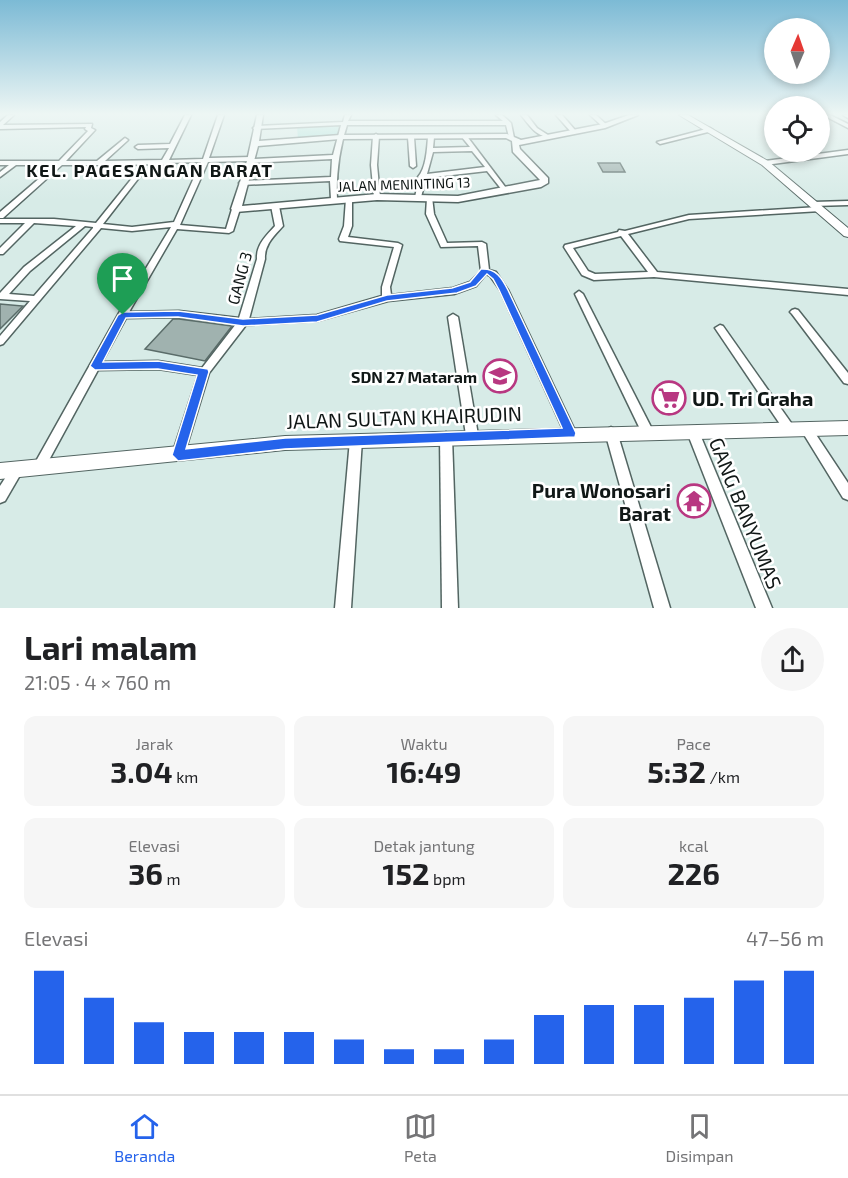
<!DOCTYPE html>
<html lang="id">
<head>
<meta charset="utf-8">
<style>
  :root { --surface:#fff; --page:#f6f6f6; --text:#202124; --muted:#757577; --line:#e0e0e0; --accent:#2563eb }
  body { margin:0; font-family:"Exo 2",sans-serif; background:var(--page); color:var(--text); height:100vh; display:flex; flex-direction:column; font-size:22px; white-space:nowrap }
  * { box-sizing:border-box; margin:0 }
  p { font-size:20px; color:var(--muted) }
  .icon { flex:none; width:33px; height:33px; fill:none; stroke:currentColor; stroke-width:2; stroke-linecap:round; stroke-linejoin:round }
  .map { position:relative; height:608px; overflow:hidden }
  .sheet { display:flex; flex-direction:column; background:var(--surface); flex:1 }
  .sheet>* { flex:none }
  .needle { width:39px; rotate:2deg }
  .buttons { position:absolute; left:764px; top:18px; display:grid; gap:12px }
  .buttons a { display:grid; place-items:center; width:66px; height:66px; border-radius:50%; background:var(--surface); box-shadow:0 3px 9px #0003; font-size:30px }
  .pin { position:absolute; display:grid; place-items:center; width:51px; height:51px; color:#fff; margin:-62px -26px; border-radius:50% 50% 50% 0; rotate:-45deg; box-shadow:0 0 6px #0007 }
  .pin .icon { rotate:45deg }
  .round { display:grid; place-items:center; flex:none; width:63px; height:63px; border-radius:32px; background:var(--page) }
  .summary { display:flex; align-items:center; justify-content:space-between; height:102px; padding:0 24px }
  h1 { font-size:33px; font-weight:700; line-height:45px }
  .metrics { display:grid; grid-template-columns:repeat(3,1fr); gap:9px; height:102px; padding:6px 24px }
  .metrics div { display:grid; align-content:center; border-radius:12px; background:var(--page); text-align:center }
  .metrics b { font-size:30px; font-weight:700 }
  .metrics small { font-size:16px; font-weight:400 }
  .metrics p { font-size:16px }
  .chart { height:168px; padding:12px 24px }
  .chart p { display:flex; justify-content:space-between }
  .chart svg { width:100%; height:108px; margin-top:6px; stroke:var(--accent); stroke-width:6 }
  .dock { display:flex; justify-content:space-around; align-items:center; height:84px; border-top:2px solid var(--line); background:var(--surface); font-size:16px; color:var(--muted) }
  .dock a { display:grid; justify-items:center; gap:3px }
  .dock .active { color:var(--accent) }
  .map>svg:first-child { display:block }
  .green { fill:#a5e2d8 }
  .building { fill:#a0b2af; stroke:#5a6c69; stroke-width:1.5 }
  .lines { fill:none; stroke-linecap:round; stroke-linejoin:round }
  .minor-casing { stroke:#536562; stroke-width:3 }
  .tertiary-casing { stroke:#536562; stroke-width:3 }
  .secondary-casing { stroke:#536562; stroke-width:2 }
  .minor { fill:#fff; fill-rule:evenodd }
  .tertiary { fill:#fff; fill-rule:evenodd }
  .secondary { fill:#fff; fill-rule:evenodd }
  .route { fill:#2563eb; stroke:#fff; stroke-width:1.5; fill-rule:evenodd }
  .labels { text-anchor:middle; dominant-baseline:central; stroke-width:5; stroke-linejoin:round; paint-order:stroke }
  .far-street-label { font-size:14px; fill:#101716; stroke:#fff }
  .street-label { font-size:16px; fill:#101716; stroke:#fff }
  .poi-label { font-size:16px; font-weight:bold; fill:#101716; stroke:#fff; text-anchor:end }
  .far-district-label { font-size:18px; font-weight:bold; letter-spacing:1.5px; fill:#101716; stroke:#fff }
  .near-poi-label { font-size:20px; font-weight:bold; fill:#101716; stroke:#fff; text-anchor:start }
  .near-street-label { font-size:20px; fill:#101716; stroke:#fff }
</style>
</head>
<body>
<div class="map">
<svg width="848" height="608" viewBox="0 0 848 608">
  <rect width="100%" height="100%" fill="#d7ebe7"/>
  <!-- green -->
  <path class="green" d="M342 123 339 136 298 139 297 127Z"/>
  <!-- building -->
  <g class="building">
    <path d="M598 163H620L625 172H603Z"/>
    <path d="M0 304 23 306 0 329Z"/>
    <path d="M173 319H179L232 326 205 361 145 349Z"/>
  </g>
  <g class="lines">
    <defs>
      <g id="minor">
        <path d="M8 115H14L3 125 92 124 91 128 95 130 66 161H97L125 138 128 140 127 141 105 161 162 160 169 148 138 149 135 147 138 145 170 144 185 115H191L169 160 203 159 218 115H224L209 158 251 157 254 159 333 155 341 125 254 129 253 128 256 126 343 122 345 115H351L348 121H503L496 115H502L511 123 514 138 509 137 506 125H347C339 150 336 174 337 200L334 202 331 200 330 181 242 185 239 183 242 181 331 177 332 159 251 163 248 161 208 162 180 225 226 229 232 209 236 207 240 209 233 231 229 233 177 229 129 312 179 311 239 318 257 259C256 245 266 236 275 226L271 206 275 204 279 206 283 226C274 236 264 245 265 259L249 319 317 315 382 296V287L394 247 340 241 339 239 344 226 346 199 349 197 352 199V226L348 237 398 243 402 245 390 287 391 295 453 288 470 282 481 271 478 246 441 247 426 214 427 198 428 197H432L434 214 447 243 482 242 486 244 489 270 496 272 508 290 576 433 574 436 570 438 566 436 500 290 490 276 486 274 476 286 454 294 388 301 317 321 246 325 209 373 184 455 182 459 178 460 174 459 172 455 198 375 158 369 98 370 43 471 39 472 35 471 33 467 35 463 119 313 171 227 132 231 101 228 3 344 0 345V336L30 301 0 299V293L24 267 76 226 34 223 3 254H0V248L25 223H0V219H54L96 223 133 177 114 175 113 174 118 165H62L3 218H0V212L55 165H16L0 177V172L9 165H0V161H59L88 131 85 129 86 127 0 129V122ZM201 162 174 222 132 227 103 224 141 175 138 173 120 172 124 165 161 164 164 165 167 163ZM85 226 93 227V228L34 296 9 294 30 271ZM179 317 236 324 202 368 158 361 102 362 126 318Z"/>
        <path d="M521 115H527L537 128 548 135V137C536 136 529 125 521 115Z"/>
        <path d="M556 115H562L575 130V132H571Z"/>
        <path d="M590 115H596L608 126 603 127Z"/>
        <path d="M823 115H830L848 124V128Z"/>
        <path d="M843 115H848V118Z"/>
        <path d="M710 128 713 130 712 131 660 144 657 142Z"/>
        <path d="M376 134 379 136 377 165 380 197 377 199 374 197 371 165 373 136Z"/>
        <path d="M411 135 414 137 416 166 413 168 410 166 408 137Z"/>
        <path d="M431 135 434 137 433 148 470 147 461 136 466 135 506 188V190H502L487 171 426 178 421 197 420 198H416L415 197 419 179 418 177C426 168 427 150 428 137ZM472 151 485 167 427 174 433 152Z"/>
        <path d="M848 150V154L765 165 762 163 765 161Z"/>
        <path d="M848 201V205L813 206 810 204 813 202Z"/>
        <path d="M818 207 822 209 821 211 689 219 628 234 657 272 848 289V295L654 277 594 280 582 275 564 247 565 245 618 232 619 230 625 231 689 215ZM621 236 648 272 595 274 588 271 573 248Z"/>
        <path d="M579 291 583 294 653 431 651 434 647 436 643 434 641 431 575 294Z"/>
        <path d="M795 309 798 310 848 373V384L844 383 792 314 790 312 792 310Z"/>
        <path d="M453 314 458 317 478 435 476 438 472 440 468 438 466 435 448 317Z"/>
        <path d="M720 325 723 326 794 427 796 430 794 433 790 435 786 433 715 328Z"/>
        <path d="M807 425 811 427 848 483V500L843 498 803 433 801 430 803 427Z"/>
        <path d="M611 427 615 429 617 432 670 608H654L605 432 607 429Z"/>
        <path d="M693 427 697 429 699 432 772 608H756L687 432 689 429Z"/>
        <path d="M446 432 450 434 452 437 458 608H442L440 437 442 434Z"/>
        <path d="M356 435 360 437 362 440 351 608H335L350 440 352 437Z"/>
        <path d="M17 465 21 466 23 470 5 501 0 503V486L13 466Z"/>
      </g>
      <path id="tertiary" d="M257 115H263L259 141 340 135 507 134 521 140 603 124 629 115H638L605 128 519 145 520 149 548 178V183L541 187 458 202 377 200 236 212 231 209 247 161ZM506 138 512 141 513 152 540 180 458 196 377 194 242 206 258 146 340 139Z"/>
      <g id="secondary">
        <path d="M679 115H688L768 161 848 228V237L844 236 762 165Z"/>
        <path d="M848 421V435L285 450 0 479V463L285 436Z"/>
      </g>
    </defs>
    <!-- minor casing -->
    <use href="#minor" class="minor-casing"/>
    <!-- tertiary casing -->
    <use href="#tertiary" class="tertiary-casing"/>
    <!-- secondary casing -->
    <use href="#secondary" class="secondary-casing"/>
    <!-- minor -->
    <use href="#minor" class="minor"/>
    <!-- tertiary -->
    <use href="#tertiary" class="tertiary"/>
    <!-- secondary -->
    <use href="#secondary" class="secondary"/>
  </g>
  <!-- sky -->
  <linearGradient id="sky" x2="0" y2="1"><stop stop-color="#7cbad5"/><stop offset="0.57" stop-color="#edf6f4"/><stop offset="1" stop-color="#edf6f4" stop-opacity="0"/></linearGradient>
  <rect width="848" height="200" fill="url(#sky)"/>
  <!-- route -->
  <path class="route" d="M481 269C496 268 502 278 508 290L576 433 575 437 285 449 178 461 172 455 197 375 158 369 95 370 90 366 118 315 123 312 178 311 243 319 317 315 387 295 452 288 470 282ZM487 274 493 279 499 290 562 428 285 438 186 449 209 372 208 369 158 361 103 362 126 318 178 317 243 326 317 322 387 301 457 293 476 286Z"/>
  <!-- icons -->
  <defs>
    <symbol id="school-ring" viewBox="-11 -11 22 22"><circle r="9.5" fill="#fff" stroke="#b83781" stroke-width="1.5"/><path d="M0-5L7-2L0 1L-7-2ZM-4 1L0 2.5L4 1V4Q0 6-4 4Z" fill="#b83781"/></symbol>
    <symbol id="supermarket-ring" viewBox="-11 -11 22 22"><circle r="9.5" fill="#fff" stroke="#b83781" stroke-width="1.5"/><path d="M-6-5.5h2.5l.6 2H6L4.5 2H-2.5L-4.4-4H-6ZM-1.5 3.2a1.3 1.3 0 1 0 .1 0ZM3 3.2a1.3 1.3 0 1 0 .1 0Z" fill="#b83781"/></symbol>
    <symbol id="temple-ring" viewBox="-11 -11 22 22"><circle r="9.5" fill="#fff" stroke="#b83781" stroke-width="1.5"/><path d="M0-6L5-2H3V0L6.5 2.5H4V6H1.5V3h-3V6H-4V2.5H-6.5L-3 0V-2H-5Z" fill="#b83781"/></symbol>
  </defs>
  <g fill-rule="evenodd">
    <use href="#school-ring" x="481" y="357" width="38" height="38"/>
    <use href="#supermarket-ring" x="650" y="379" width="38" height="38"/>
    <use href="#temple-ring" x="675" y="482" width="38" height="38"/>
  </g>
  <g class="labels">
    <!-- far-street labels -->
    <g class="far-street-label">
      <text transform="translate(404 184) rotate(-2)">JALAN MENINTING 13</text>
    </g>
    <!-- street labels -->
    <g class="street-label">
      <text transform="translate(239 278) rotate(-75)">GANG 3</text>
    </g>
    <!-- poi labels -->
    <g class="poi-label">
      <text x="477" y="376">SDN 27 Mataram</text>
    </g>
    <!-- far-district labels -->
    <g class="far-district-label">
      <text x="150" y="170">KEL. PAGESANGAN BARAT</text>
    </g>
    <!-- near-poi labels -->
    <g class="near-poi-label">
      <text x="692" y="398">UD. Tri Graha</text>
      <text x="671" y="490" text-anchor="end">Pura Wonosari<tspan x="671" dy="23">Barat</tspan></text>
    </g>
    <!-- near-street labels -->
    <g class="near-street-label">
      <text transform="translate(404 417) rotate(-2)">JALAN SULTAN KHAIRUDIN</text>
      <text transform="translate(746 513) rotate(68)">GANG BANYUMAS</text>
    </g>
  </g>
</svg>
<div class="buttons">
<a><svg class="needle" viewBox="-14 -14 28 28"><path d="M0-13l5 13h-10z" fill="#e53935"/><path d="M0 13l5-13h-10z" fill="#757577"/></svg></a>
<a><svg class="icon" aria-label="locate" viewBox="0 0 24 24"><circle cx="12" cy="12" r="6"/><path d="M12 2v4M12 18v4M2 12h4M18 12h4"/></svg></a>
</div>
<div class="pin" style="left:123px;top:315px;background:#1e9e55"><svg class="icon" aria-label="arrive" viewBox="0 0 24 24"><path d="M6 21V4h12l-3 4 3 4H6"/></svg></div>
</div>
<section class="sheet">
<div class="summary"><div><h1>Lari malam</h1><p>21:05 · 4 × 760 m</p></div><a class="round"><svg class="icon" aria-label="share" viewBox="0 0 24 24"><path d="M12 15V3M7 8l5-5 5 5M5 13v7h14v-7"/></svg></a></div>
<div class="metrics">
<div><p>Jarak</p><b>3.04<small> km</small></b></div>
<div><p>Waktu</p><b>16:49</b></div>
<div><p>Pace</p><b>5:32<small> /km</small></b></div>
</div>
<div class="metrics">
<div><p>Elevasi</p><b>36<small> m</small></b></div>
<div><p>Detak jantung</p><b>152<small> bpm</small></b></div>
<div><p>kcal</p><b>226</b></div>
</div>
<div class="chart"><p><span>Elevasi</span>47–56 m</p>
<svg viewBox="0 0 160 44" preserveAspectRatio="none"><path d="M5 44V6M15 44V17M25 44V27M35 44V31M45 44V31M55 44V31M65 44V34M75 44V38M85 44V38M95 44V34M105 44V24M115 44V20M125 44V20M135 44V17M145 44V10M155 44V6"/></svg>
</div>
</section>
<nav class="dock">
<a class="active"><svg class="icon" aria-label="home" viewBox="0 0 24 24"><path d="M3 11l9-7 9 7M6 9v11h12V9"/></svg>Beranda</a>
<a><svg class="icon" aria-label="map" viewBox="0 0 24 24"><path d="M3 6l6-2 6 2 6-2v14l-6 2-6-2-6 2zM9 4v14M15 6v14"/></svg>Peta</a>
<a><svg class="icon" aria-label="saved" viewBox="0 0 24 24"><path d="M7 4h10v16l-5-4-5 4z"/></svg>Disimpan</a>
</nav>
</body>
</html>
